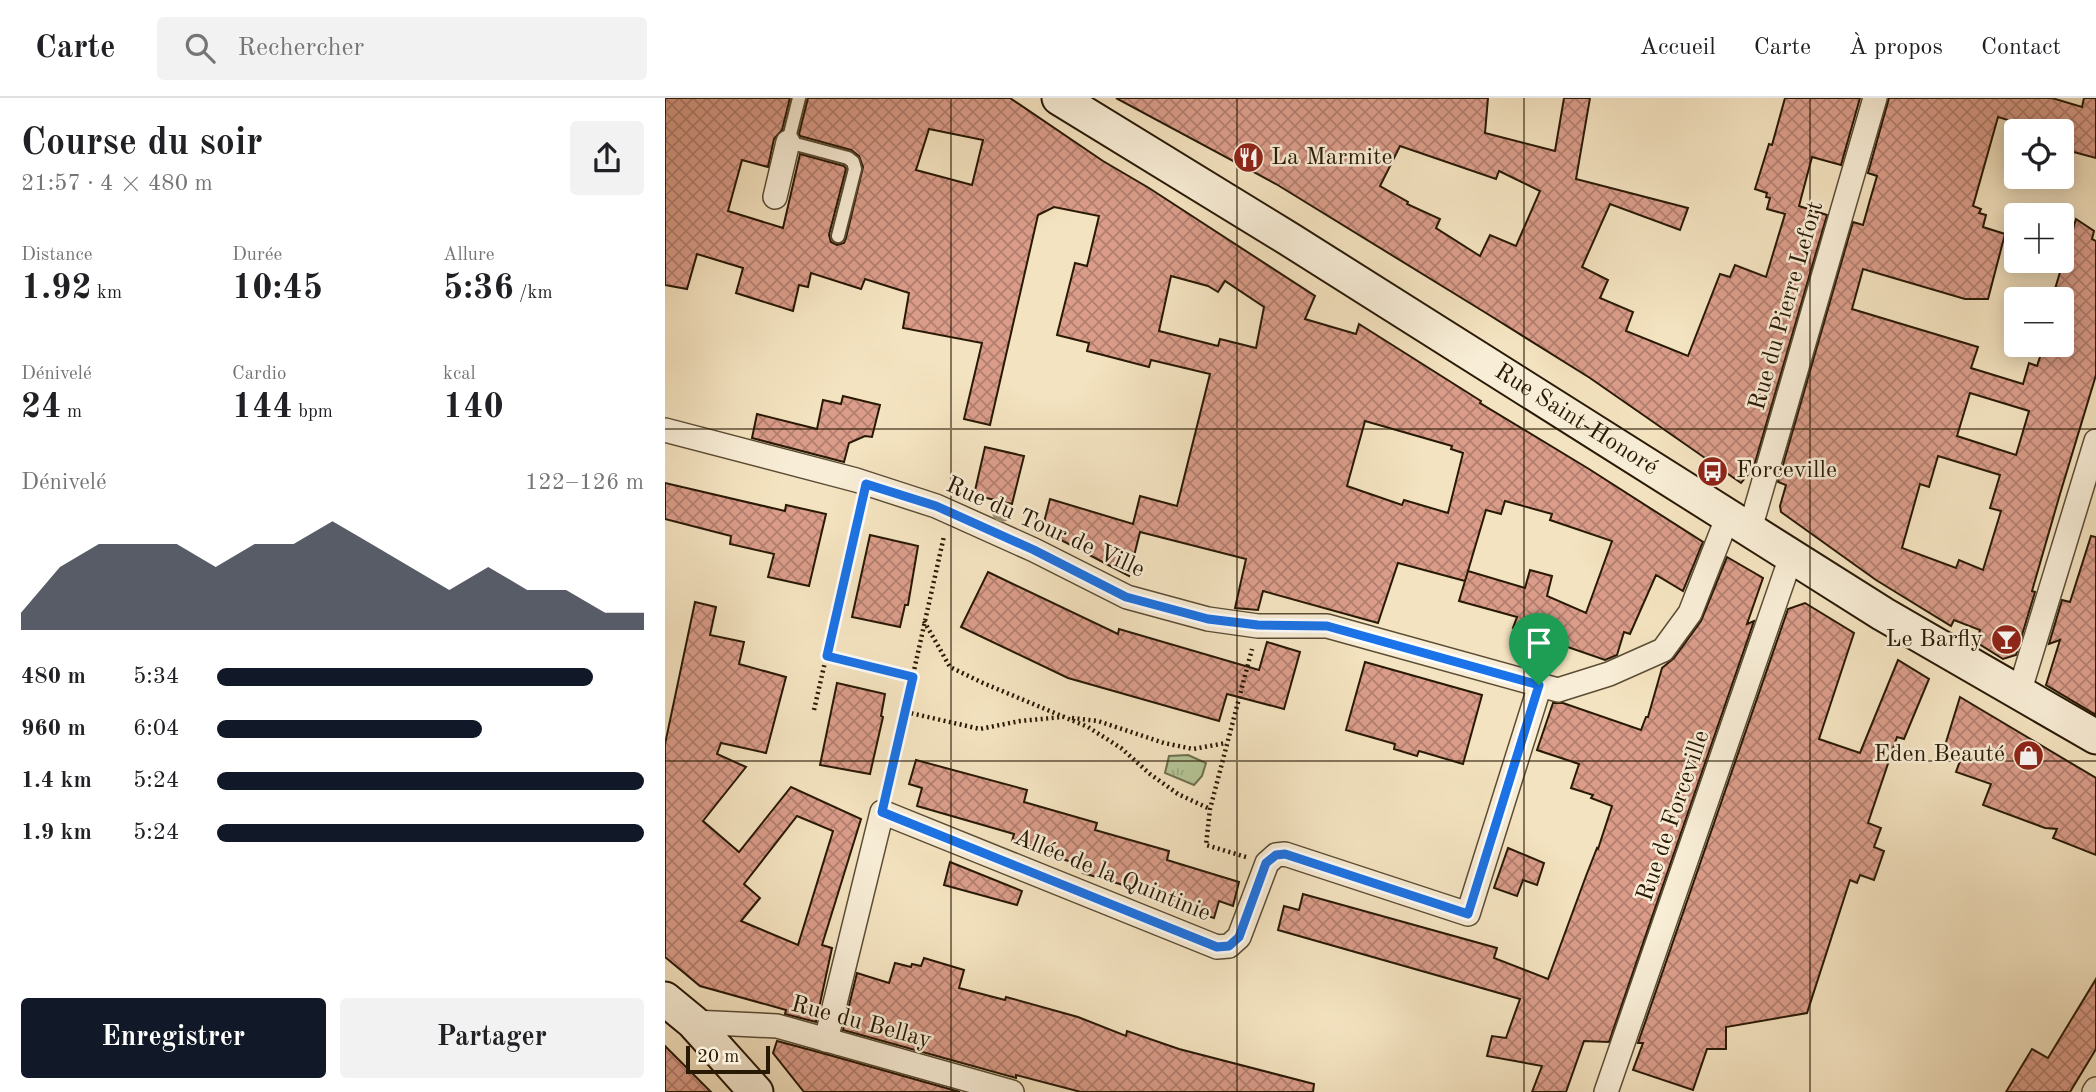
<!DOCTYPE html>
<html lang="fr">
<head>
<meta charset="utf-8">
<style>
  :root { --surface:#fff; --page:#f2f2f2; --text:#202124; --muted:#757577; --line:#e0e0e0; --accent:#111827 }
  body { margin:0; font-family:"Old Standard TT",serif; background:var(--page); color:var(--text); height:100vh; display:flex; flex-direction:column; font-size:26px; white-space:nowrap }
  * { box-sizing:border-box; margin:0 }
  p { font-size:23px; color:var(--muted) }
  .icon { flex:none; width:38px; height:38px; fill:none; stroke:currentColor; stroke-width:2; stroke-linecap:round; stroke-linejoin:round }
  .map { position:relative; flex:1; overflow:hidden }
  .sheet { display:flex; flex-direction:column; background:var(--surface); width:665px }
  .sheet>* { flex:none }
  .controls { position:absolute; left:1339px; top:21px; display:grid; gap:14px }
  .controls a { display:grid; place-items:center; width:70px; height:70px; border-radius:7px; background:var(--surface); box-shadow:0 4px 18px #0003; font-size:35px }
  .scale { position:absolute; left:21px; bottom:18px; width:84px; box-sizing:border-box; padding-left:7px; border:4px solid #281905; border-top:0; font-size:19px; line-height:24px; white-space:nowrap; color:#281905; -webkit-text-stroke:5px #f8edd6; paint-order:stroke }
  .pin { position:absolute; display:grid; place-items:center; width:60px; height:60px; color:#fff; margin:-72px -30px; border-radius:50% 50% 50% 0; rotate:-45deg; box-shadow:0 0 7px #0007 }
  .pin .icon { rotate:45deg }
  .round { display:grid; place-items:center; flex:none; width:74px; height:74px; border-radius:7px; background:var(--page) }
  .head { display:flex; align-items:center; justify-content:space-between; height:119px; padding:0 21px }
  h1 { font-size:38px; font-weight:800; line-height:52px }
  .stats { display:grid; grid-template-columns:repeat(3,1fr); gap:10px; height:119px; padding:7px 21px }
  .stats div { display:grid; align-content:center }
  .stats b { font-size:35px; font-weight:800 }
  .stats small { font-size:19px; font-weight:400 }
  .stats p { font-size:19px }
  .chart { height:196px; padding:14px 21px }
  .chart p { display:flex; justify-content:space-between }
  .chart svg { width:100%; height:126px; margin-top:7px; fill:var(--accent); opacity:.7 }
  .cta { display:flex; gap:14px; margin-top:auto; padding:14px 21px }
  .cta a { flex:1; height:80px; border-radius:7px; background:var(--accent); color:#fff; font-size:28px; font-weight:800; line-height:80px; text-align:center }
  .cta a+a { background:var(--page); color:var(--text) }
  ul { padding:0 21px; list-style:none; font-size:23px }
  li { display:grid; grid-template-columns:112px 84px 1fr; align-items:center; height:52px }
  li i { height:18px; border-radius:9px; background:var(--accent) }
  header { display:flex; align-items:center; gap:42px; box-sizing:border-box; height:98px; padding:0 35px; background:var(--surface); border-bottom:2px solid var(--line) }
  header strong { font-size:33px }
  nav { display:flex; gap:38px; margin-inline-start:auto; font-size:24px }
  .search { width:490px; height:63px; background:var(--page); display:flex; align-items:center; gap:18px; box-sizing:border-box; padding:0 24px; border-radius:7px; color:var(--muted); font-size:26px }
  main { display:flex; flex:1; min-height:0 }
  .map>svg:first-child { display:block }
  .park { fill:url(#park-tufts); stroke:#6e6f4e; stroke-width:2 }
  .building { fill:url(#building-cross-hatch); stroke:#281905; stroke-width:2; fill-rule:evenodd }
  .lines { fill:none; stroke-linecap:round; stroke-linejoin:round }
  .lane-casing { stroke:#5b4c34; stroke-width:16 }
  .street-casing { stroke:#5b4c34; stroke-width:26 }
  .secondary-casing { stroke:#281905; stroke-width:37 }
  .path { stroke:#281905; stroke-width:4.5; stroke-dasharray:2 3.5; stroke-linecap:butt }
  .lane { stroke:#f8edd6; stroke-width:12 }
  .street { stroke:#f8edd6; stroke-width:23 }
  .secondary { stroke:#f8edd6; stroke-width:33 }
  .tree { fill:#9b9071 }
  .route-casing { stroke:#fff; stroke-width:14 }
  .route { stroke:#1a73e8; stroke-width:9 }
  .grid { fill:none; stroke:#281905; stroke-width:2; stroke-opacity:0.55 }
  .labels { text-anchor:middle; dominant-baseline:central; stroke-width:5; stroke-linejoin:round; paint-order:stroke }
  .poi-label { font-size:24px; fill:#281905; stroke:#f8edd6; text-anchor:start }
  .street-label { font-size:24px; fill:#281905; stroke:#f8edd6 }
</style>
</head>
<body>
<header>
<strong>Carte</strong>
<div class="search"><svg class="icon" aria-label="search" viewBox="0 0 24 24"><circle cx="10" cy="10" r="6"/><path d="M15 15l6 6"/></svg>Rechercher</div>
<nav><a>Accueil</a><a>Carte</a><a>À propos</a><a>Contact</a></nav>
</header>
<main>
<section class="sheet">
<div class="head"><div><h1>Course du soir</h1><p>21:57 · 4 × 480 m</p></div><a class="round"><svg class="icon" aria-label="share" viewBox="0 0 24 24"><path d="M12 15V3M7 8l5-5 5 5M5 13v7h14v-7"/></svg></a></div>
<div class="stats">
<div><p>Distance</p><b>1.92<small> km</small></b></div>
<div><p>Durée</p><b>10:45</b></div>
<div><p>Allure</p><b>5:36<small> /km</small></b></div>
</div>
<div class="stats">
<div><p>Dénivelé</p><b>24<small> m</small></b></div>
<div><p>Cardio</p><b>144<small> bpm</small></b></div>
<div><p>kcal</p><b>140</b></div>
</div>
<div class="chart"><p><span>Dénivelé</span>122–126 m</p>
<svg viewBox="0 0 160 44" preserveAspectRatio="none"><path d="M0 44V38L10 22L20 14L30 14L40 14L50 22L60 14L70 14L80 6L90 14L100 22L110 30L120 22L130 30L140 30L150 38L160 38V44z"/></svg>
</div>
<ul>
<li><b>480 m</b>5:34<i style="width:88%"></i></li>
<li><b>960 m</b>6:04<i style="width:62%"></i></li>
<li><b>1.4 km</b>5:24<i style="width:100%"></i></li>
<li><b>1.9 km</b>5:24<i style="width:100%"></i></li>
</ul>
<div class="cta"><a>Enregistrer</a><a>Partager</a></div>
</section>
<div class="map">
<svg width="1431" height="994" viewBox="0 0 1431 994">
  <defs>
    <pattern id="park-tufts" width="24" height="20" patternUnits="userSpaceOnUse" patternTransform="scale(1.75)"><rect width="24" height="20" fill="#b5c597"/><path d="M3 7l-1-3M5 7V3M7 7l1-3M15 17l-1-3M17 17v-4M19 17l1-3" fill="none" stroke="#9ca981"/></pattern>
    <pattern id="building-cross-hatch" width="8" height="8" patternUnits="userSpaceOnUse" patternTransform="scale(1.75)"><rect width="8" height="8" fill="#db9d8a"/><path d="M0 0l8 8M0 8l8-8" fill="none" stroke="#b27f6f"/></pattern>
  </defs>
  <rect width="100%" height="100%" fill="#f4e3c0"/>
  <filter id="stains"><feTurbulence type="fractalNoise" baseFrequency=".00286" numOctaves="4"/><feColorMatrix values="0 0 0 0 .2 0 0 0 0 .09 0 0 0 0 .02 0 0 0 .5 -.17"/></filter>
  <radialGradient id="worn" r=".72"><stop offset=".6" stop-color="#630" stop-opacity="0"/><stop offset="1" stop-color="#630" stop-opacity=".3"/></radialGradient>
  <!-- park -->
  <path class="park" d="M523 657 541 665 537 678 529 687 500 675 504 658Z"/>
  <!-- building -->
  <g class="building">
    <path d="M0 0H125L117 32 109 41 103 69 77 62 63 113 118 130 135 56 179 68 181 71 164 137 166 144 172 147 179 145 181 140 198 69 194 58 186 52 135 38 134 36 143 0H345L438 63 484 90 650 198 640 221 691 236 694 226 816 303 815 305 924 371 1038 444 1018 493 991 477 965 536 959 534 952 557 940 562 848 530 852 519 794 503 803 473 860 490 865 472 887 478 882 498 921 515 947 443 885 422 887 416 840 403 836 416 821 412 800 483 733 465 713 525 598 493 593 512 570 510 581 461 475 434 464 478 377 432 385 401 468 426 475 398 512 408 545 276 486 262 484 269 434 256 422 253 424 245 392 237 410 165 422 168 434 118 389 109 373 117 325 327 299 321 317 245 238 230 244 195 200 181 196 191 146 175 143 189 134 187 128 213 71 195 78 170 32 156 22 191 0 187ZM264 31 318 42 307 87 251 72ZM506 178 543 188 553 194 560 183 599 209 591 250 555 241 553 248 494 233ZM700 323 787 348 786 351 798 355 783 415 739 402 737 407 682 388Z"/>
    <path d="M451 0H823L820 35 890 53 899 0H925L911 81 1023 110 1015 132 945 106 917 169 943 182 935 200 968 214 961 233 1023 258 1055 176 1065 179 1070 167 1101 179 1120 116 1102 111 1105 100 1101 99 1102 95 1090 91 1104 46 1107 47 1120 0H1195L1176 67 1147 59 1134 108 1162 117 1087 375 1085 374 1076 385 925 280 821 215 611 86ZM735 48 831 81 834 73 875 93 851 148 825 137 815 158 771 130 775 121 742 106 743 104 715 88Z"/>
    <path d="M1224 0H1387L1417 9 1419 0H1431V60L1405 53 1408 42 1396 38V33H1380L1333 19 1308 108 1316 111 1314 115 1321 117 1318 129 1340 136 1323 201H1300L1198 171 1187 211 1313 249 1306 270 1358 286 1364 265 1372 268 1379 247 1396 253V207L1398 201H1387L1411 121 1429 133 1427 141 1431 143V277L1395 396 1367 493 1370 494 1351 557 1338 561 1311 544 1315 532 1289 522 1286 528 1211 482 1116 414 1115 408 1121 387 1113 384 1188 124 1198 127 1205 102 1212 78 1203 75ZM1305 295 1364 313 1351 357 1292 338ZM1273 358 1335 377 1325 410 1336 413 1318 472 1294 462 1291 470 1237 450 1255 386 1264 389Z"/>
    <path d="M178 298 215 307 207 339 200 338 184 345 179 364 87 340 92 316 152 331 158 302 176 306Z"/>
    <path d="M320 349 359 358 347 406 309 397Z"/>
    <path d="M0 385 120 413 121 407 161 416 144 488 103 479 109 456 65 446 66 438 0 421Z"/>
    <path d="M205 437 253 448 243 507H240L235 529 187 519Z"/>
    <path d="M1426 438 1431 439V617L1381 587 1395 542 1384 546 1397 502 1405 504Z"/>
    <path d="M1062 459 1098 480 1082 526 1089 523 944 944 919 943 901 994H867L877 968 822 958 827 938 841 940 855 901 613 832 619 808 634 812 638 796 832 850 829 860 883 881 921 778 932 750 933 751 947 708 926 700 928 697 906 690 914 666 872 652 888 605H898L976 632 981 619H983L997 570 1009 560 1036 523Z"/>
    <path d="M323 474 453 536 454 531 594 572 602 544 635 554 619 611 562 596 554 623 403 580 296 529Z"/>
    <path d="M30 504 51 509 45 537 79 544 74 566 121 579 101 655 56 645 52 656 81 669 38 723 74 754 126 689 196 721 157 847 167 850 151 924 120 916 121 912 35 888 0 859V646ZM132 718 168 733 133 847 76 823 95 800 79 786Z"/>
    <path d="M1140 505 1189 535 1154 641 1195 655 1233 562 1264 581 1239 641 1232 639 1203 725 1216 730 1209 749 1219 753 1209 782 1195 777 1192 785 1185 782 1142 915 1061 929V951H1042L1028 992 968 972 978 945H973L1123 511Z"/>
    <path d="M700 564 817 597 798 666 754 653 752 658 729 651 730 646 681 632Z"/>
    <path d="M172 585 220 596 216 618 218 619 205 676 155 667Z"/>
    <path d="M1295 599 1431 680V757L1388 740 1392 731 1380 730 1318 707 1326 686 1291 674 1295 663 1277 657Z"/>
    <path d="M251 662 362 692 359 704 432 725 430 732 504 753 502 762 574 784 568 808 554 803 549 820 503 806 505 801 418 775 420 768 397 761 398 758 347 743 349 736 252 708 257 690 244 686Z"/>
    <path d="M843 750 879 765 872 787 858 782 852 798 829 790Z"/>
    <path d="M285 764 357 793 352 807 279 787Z"/>
    <path d="M259 860 299 872 294 890 340 902 341 899 413 919 461 938 462 933 514 951 649 986 648 994H416L351 977V980L178 932 192 875 224 885 230 865 246 869 247 866 256 868Z"/>
    <path d="M1431 881V951L1405 994H1341L1367 951 1383 960Z"/>
    <path d="M112 943 157 955 295 994H139L108 955Z"/>
    <path d="M0 948 46 994H0Z"/>
  </g>
  <g class="lines">
    <defs>
      <path id="lane" d="M134 0 123 44 183 60 188 64 190 71 173 138"/>
      <g id="street">
        <path d="M110 99 123 44"/>
        <path d="M0 332 191 382 271 408 369 452 462 499 543 521 593 528H662L893 592 944 576 998 552 1025 515 1063 418"/>
        <path d="M1085 431 1210 0"/>
        <path d="M1354 595 1431 343"/>
        <path d="M28 924 112 928 347 994"/>
        <path d="M161 942 217 714 552 849 564 848 574 839 602 765 611 757 620 756 803 816 875 587"/>
        <path d="M941 994 1126 459"/>
        <path d="M1429 994 1431 991"/>
      </g>
      <g id="secondary">
        <path id="s1" d="M394 0 624 141 1218 516 1431 639"/>
        <path d="M0 901 28 924 91 994"/>
      </g>
    </defs>
    <!-- lane casing -->
    <use href="#lane" class="lane-casing"/>
    <!-- street casing -->
    <use href="#street" class="street-casing"/>
    <!-- secondary casing -->
    <use href="#secondary" class="secondary-casing"/>
    <!-- path -->
    <g class="path">
      <path d="M259 523 285 569 318 585 423 629 456 650 485 676 513 696 545 711"/>
      <path d="M162 558 248 579"/>
      <path d="M149 612 196 407"/>
      <path d="M241 614 315 631 355 623 398 619"/>
      <path d="M407 620 433 623 499 645 528 651 561 645"/>
      <path d="M223 689 279 438"/>
      <path d="M581 759 541 747 545 711 587 551"/>
    </g>
    <!-- lane -->
    <use href="#lane" class="lane"/>
    <!-- street -->
    <use href="#street" class="street"/>
    <!-- secondary -->
    <use href="#secondary" class="secondary"/>
  </g>
  <!-- trees -->
  <circle class="tree" cx="337" cy="414" r="10"/>
  <g class="lines">
    <defs>
      <path id="route" d="M201 386 271 408 369 452 461 499 543 521 593 527 662 528 874 587 803 816 620 756 611 757 601 765 574 839 564 848 552 849 217 714 248 579 162 558Z"/>
    </defs>
    <!-- route casing -->
    <use href="#route" class="route-casing"/>
    <!-- route -->
    <use href="#route" class="route"/>
  </g>
  <!-- grid -->
  <path class="grid" d="M286 0V994M572 0V994M859 0V994M1145 0V994M0 331H1431M0 663H1431"/>
  <!-- icons -->
  <defs>
    <symbol id="restaurant-disc" viewBox="-11 -11 22 22"><circle r="9.5" fill="#8f2418" stroke="#f8edd6"/><path d="M-5-6h1v4h1v-4h1v4h1v-4h1v5L-1.5 .5V6h-2V.5L-5-1ZM5-6V6H3V1.5H1.5Q1.5-4 5-6Z" fill="#fff"/></symbol>
    <symbol id="bus-disc" viewBox="-11 -11 22 22"><circle r="9.5" fill="#8f2418" stroke="#f8edd6"/><path d="M-5-6H5V4H4V6H2V4H-2V6H-4V4H-5ZM-3.5-4V0h7V-4ZM-3.5 1.2v1.5H-2V1.2ZM2 1.2v1.5H3.5V1.2Z" fill="#fff"/></symbol>
    <symbol id="bar-disc" viewBox="-11 -11 22 22"><circle r="9.5" fill="#8f2418" stroke="#f8edd6"/><path d="M-6-5H6L.8 .8V4.5H3.5V6h-7V4.5H-.8V.8Z" fill="#fff"/></symbol>
    <symbol id="shop-disc" viewBox="-11 -11 22 22"><circle r="9.5" fill="#8f2418" stroke="#f8edd6"/><path d="M-5-2.5h2.3a2.7 3.5 0 0 1 5.4 0H5L5.5 6h-11ZM-1.5-2.5h3a1.5 2.3 0 0 0-3 0Z" fill="#fff"/></symbol>
  </defs>
  <g fill-rule="evenodd">
    <use href="#restaurant-disc" x="566" y="42" width="35" height="35"/>
    <use href="#bus-disc" x="1030" y="356" width="35" height="35"/>
    <use href="#bar-disc" x="1324" y="524" width="35" height="35"/>
    <use href="#shop-disc" x="1346" y="640" width="35" height="35"/>
  </g>
  <g class="labels">
    <!-- poi labels -->
    <g class="poi-label">
      <text x="606" y="60">La Marmite</text>
      <text x="1071" y="373">Forceville</text>
      <text x="1318" y="542" text-anchor="end">Le Barfly</text>
      <text x="1340" y="657" text-anchor="end">Eden Beauté</text>
    </g>
    <!-- street labels -->
    <g class="street-label">
      <text transform="translate(1122 208) rotate(-74)">Rue du Pierre Lefort</text>
      <text stroke="none"><textPath href="#s1" startOffset="609">Rue Saint-Honoré</textPath></text>
      <text transform="translate(380 430) rotate(24)">Rue du Tour de Ville</text>
      <text transform="translate(1009 718) rotate(-71)">Rue de Forceville</text>
      <text transform="translate(447 778) rotate(22)">Allée de la Quintinie</text>
      <text transform="translate(196 925) rotate(15)">Rue du Bellay</text>
    </g>
  </g>
  <rect width="100%" height="100%" filter="url(#stains)"/>
  <rect width="100%" height="100%" fill="url(#worn)"/>
</svg>
<div class="controls">
<a><svg class="icon" aria-label="locate" viewBox="0 0 24 24"><circle cx="12" cy="12" r="6"/><path d="M12 2v4M12 18v4M2 12h4M18 12h4"/></svg></a>
<a>+</a>
<a>−</a>
</div>
<div class="scale">20 m</div>
<div class="pin" style="left:874px;top:587px;background:#1e9e55"><svg class="icon" aria-label="arrive" viewBox="0 0 24 24"><path d="M6 21V4h12l-3 4 3 4H6"/></svg></div>
</div>
</main>
</body>
</html>
